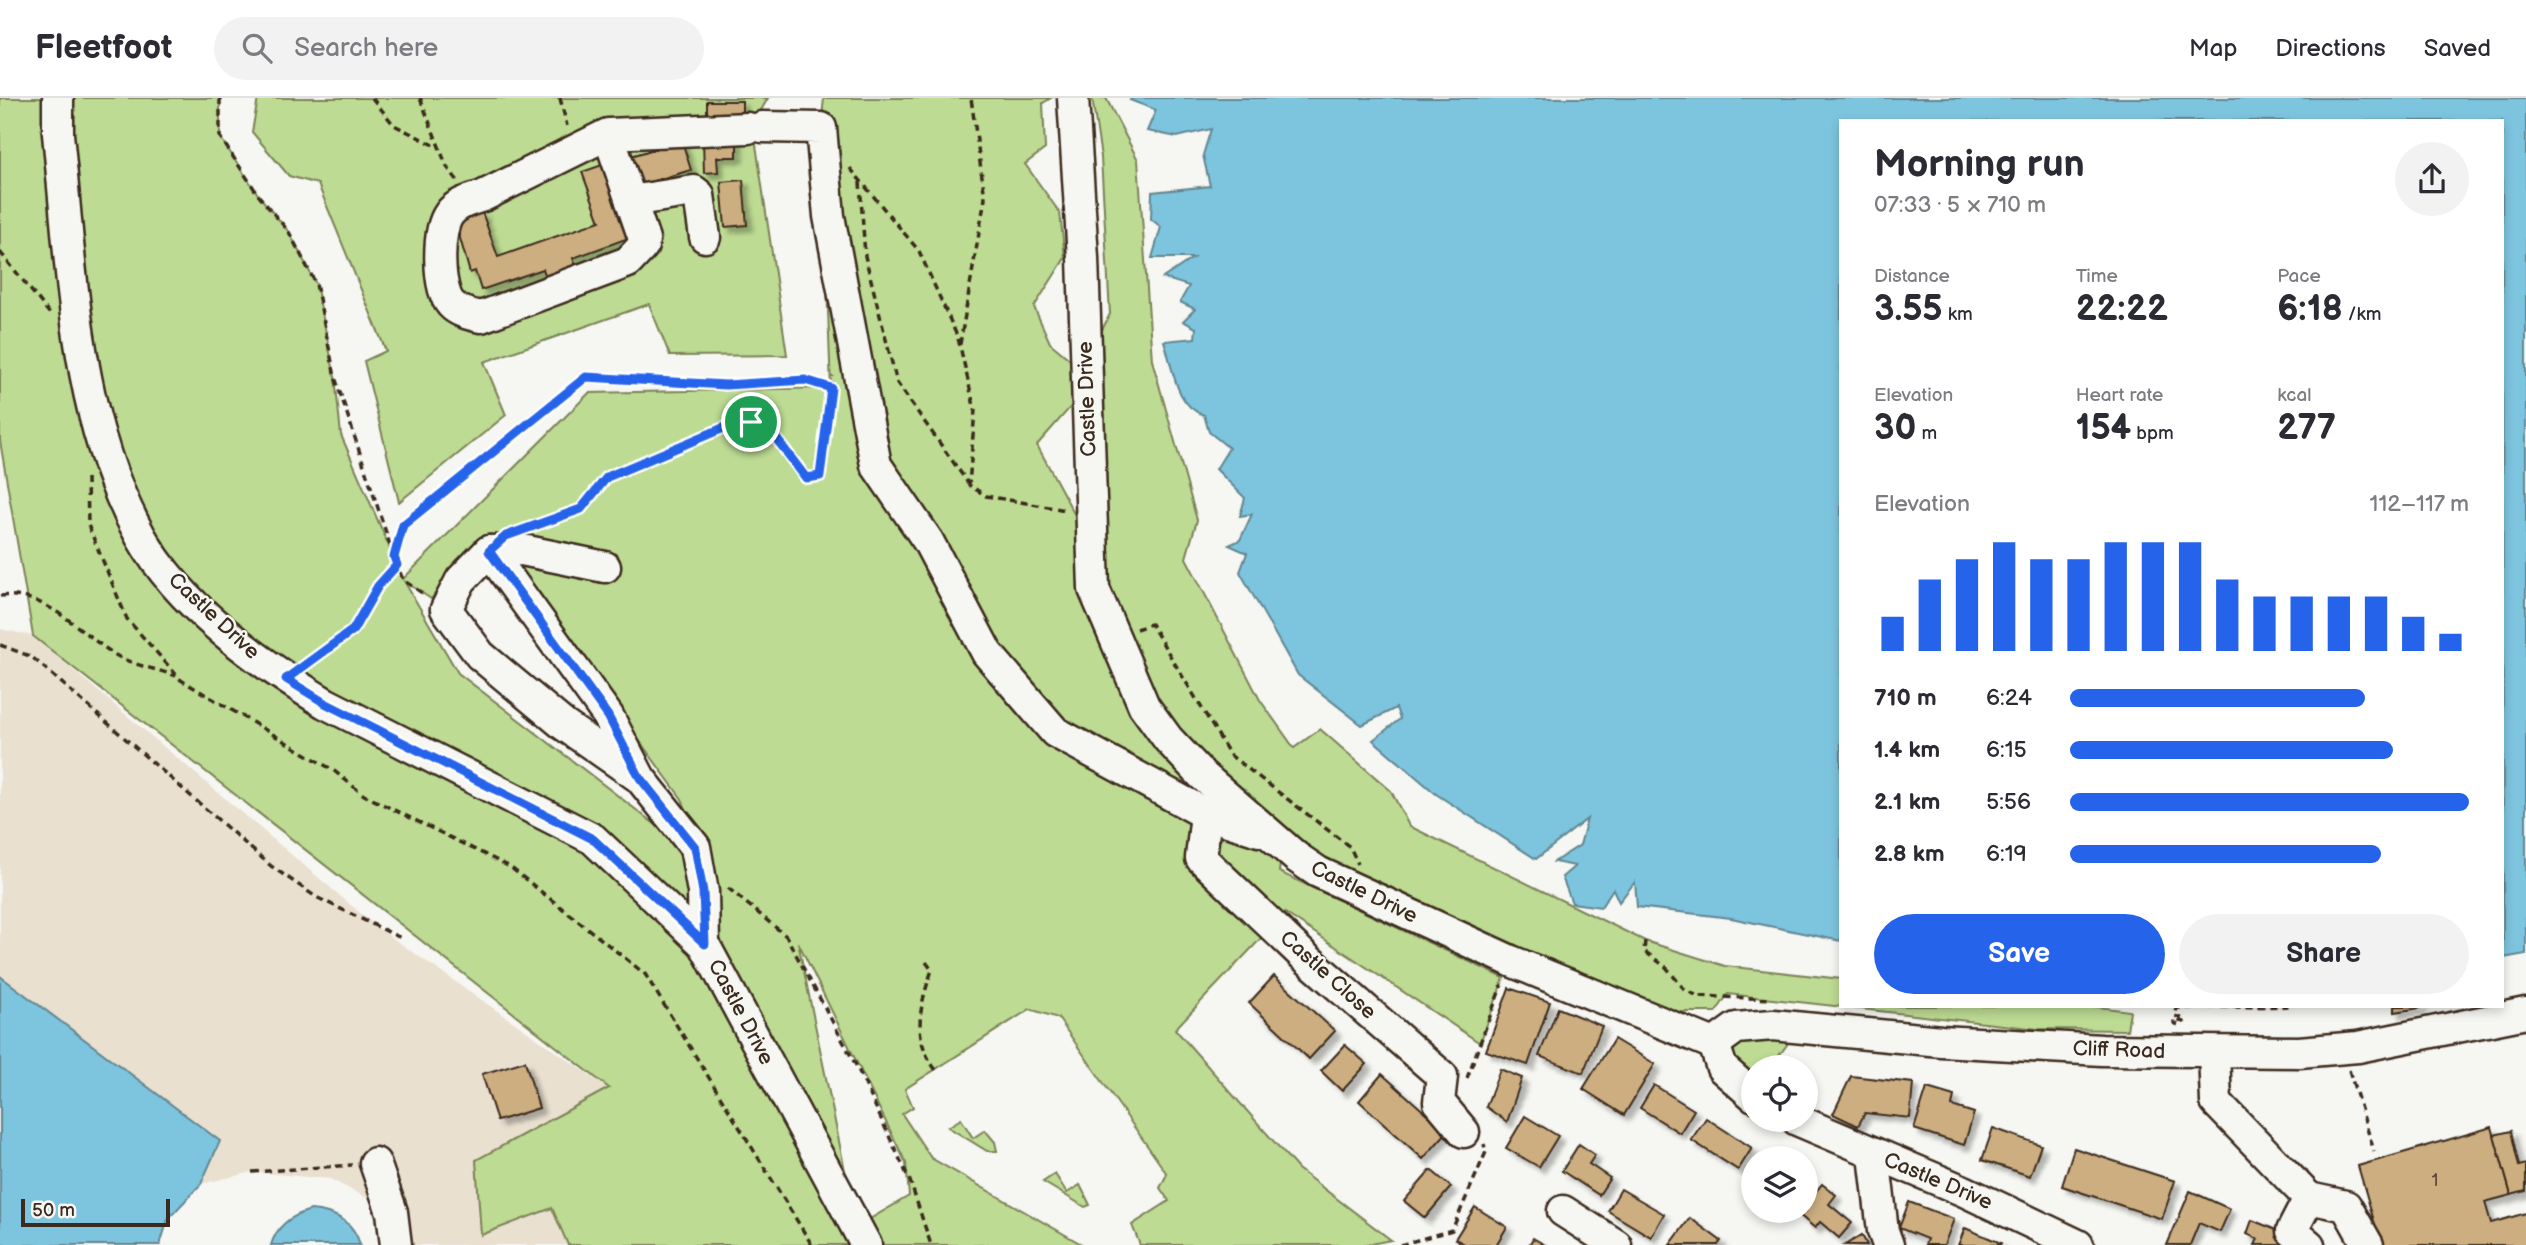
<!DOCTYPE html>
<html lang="en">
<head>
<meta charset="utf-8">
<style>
  :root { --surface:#fff; --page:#f2f2f3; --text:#2b2b33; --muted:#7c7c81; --line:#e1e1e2; --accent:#2563eb }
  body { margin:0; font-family:"Balsamiq Sans",sans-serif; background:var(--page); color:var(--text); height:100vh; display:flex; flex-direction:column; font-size:26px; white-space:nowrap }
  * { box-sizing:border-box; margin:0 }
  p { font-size:23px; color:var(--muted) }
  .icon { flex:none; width:38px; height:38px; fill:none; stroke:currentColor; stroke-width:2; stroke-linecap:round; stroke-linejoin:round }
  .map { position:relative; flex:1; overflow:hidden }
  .details { position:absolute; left:1839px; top:21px; width:665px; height:889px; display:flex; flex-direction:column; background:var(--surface); border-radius:0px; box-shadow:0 4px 10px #0003 }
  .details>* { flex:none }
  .fabs { position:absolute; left:1741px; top:957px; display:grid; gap:14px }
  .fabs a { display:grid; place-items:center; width:77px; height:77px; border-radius:50%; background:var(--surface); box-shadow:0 4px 10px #0003; font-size:35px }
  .scale { position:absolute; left:21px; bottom:18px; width:149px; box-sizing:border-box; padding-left:7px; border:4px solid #3b2a1e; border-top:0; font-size:19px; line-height:24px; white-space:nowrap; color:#3b2a1e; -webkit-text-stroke:5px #f6f6f2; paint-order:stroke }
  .pin { position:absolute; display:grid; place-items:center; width:60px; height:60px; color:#fff; margin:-30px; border:4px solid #fff; border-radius:50%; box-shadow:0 2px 7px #0007 }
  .round { display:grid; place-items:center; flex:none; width:74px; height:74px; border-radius:37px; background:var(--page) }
  .overview { display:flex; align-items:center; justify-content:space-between; height:119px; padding:0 35px }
  h1 { font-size:38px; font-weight:700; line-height:52px }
  .stats { display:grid; grid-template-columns:repeat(3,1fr); gap:10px; height:119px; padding:7px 35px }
  .stats div { display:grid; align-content:center }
  .stats b { font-size:35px; font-weight:700 }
  .stats small { font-size:19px; font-weight:400 }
  .stats p { font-size:19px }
  .chart { height:196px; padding:14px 35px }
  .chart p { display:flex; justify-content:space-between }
  .chart svg { width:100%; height:126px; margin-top:7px; stroke:var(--accent); stroke-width:6 }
  .action { display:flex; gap:14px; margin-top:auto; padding:14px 35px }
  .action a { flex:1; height:80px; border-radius:42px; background:var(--accent); color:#fff; font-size:28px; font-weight:700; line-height:80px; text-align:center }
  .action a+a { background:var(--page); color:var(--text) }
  ul { padding:0 35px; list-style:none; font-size:23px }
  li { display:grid; grid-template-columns:112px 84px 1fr; align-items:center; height:52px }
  li i { height:18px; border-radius:9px; background:var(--accent) }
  header { display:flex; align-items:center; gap:42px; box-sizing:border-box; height:98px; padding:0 35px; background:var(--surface); border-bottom:2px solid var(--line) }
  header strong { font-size:33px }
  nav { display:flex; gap:38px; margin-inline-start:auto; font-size:24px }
  .search { width:490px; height:63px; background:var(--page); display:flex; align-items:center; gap:18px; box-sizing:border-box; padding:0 24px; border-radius:38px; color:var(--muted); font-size:26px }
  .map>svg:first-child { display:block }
  .built { fill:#e9e0d0 }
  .green { fill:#bddb93; stroke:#7c8258; stroke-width:2; fill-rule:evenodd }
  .water { fill:#7dc4de; stroke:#638691; stroke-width:2 }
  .building { fill:#ccae80; stroke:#3b2a1e; stroke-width:2; filter:url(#shadow) }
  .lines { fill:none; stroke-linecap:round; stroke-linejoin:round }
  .minor-casing { stroke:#3b2a1e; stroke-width:35 }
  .path { stroke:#3b2a1e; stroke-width:3.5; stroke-dasharray:7 5; stroke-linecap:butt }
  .minor { stroke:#f6f6f2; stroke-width:30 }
  .route-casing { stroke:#fff; stroke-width:14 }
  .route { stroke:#2563eb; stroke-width:9 }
  .labels { text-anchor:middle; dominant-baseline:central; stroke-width:5; stroke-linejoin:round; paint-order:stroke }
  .number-label { font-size:18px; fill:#5f4b36 }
  .street-label { font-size:21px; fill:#3b2a1e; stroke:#f6f6f2 }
</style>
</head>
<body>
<header>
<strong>Fleetfoot</strong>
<div class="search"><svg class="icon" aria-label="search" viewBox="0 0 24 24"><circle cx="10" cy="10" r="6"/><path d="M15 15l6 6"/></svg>Search here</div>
<nav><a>Map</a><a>Directions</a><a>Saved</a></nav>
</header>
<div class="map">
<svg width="2526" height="1147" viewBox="0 0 2526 1147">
  <defs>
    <filter id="shadow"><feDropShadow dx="5.5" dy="5.5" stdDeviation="2" flood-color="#0004"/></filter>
  </defs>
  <rect width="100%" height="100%" fill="#f6f6f2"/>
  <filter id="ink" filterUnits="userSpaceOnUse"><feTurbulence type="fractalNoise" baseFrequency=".0143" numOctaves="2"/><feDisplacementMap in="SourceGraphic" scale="14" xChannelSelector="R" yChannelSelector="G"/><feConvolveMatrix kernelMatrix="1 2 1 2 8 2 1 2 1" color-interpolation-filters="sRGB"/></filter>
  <g filter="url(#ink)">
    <!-- built -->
    <path class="built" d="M0 531 33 538 378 830 610 991 553 1110 568 1147H379L371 1102 330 1081 252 1074 201 1086 220 1043 0 878Z"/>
    <!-- green -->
    <g class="green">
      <path d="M0 0H220V39L259 98 289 134 316 186 335 279 341 337 403 481 589 295 831 290 821 30 824 0H1051L1043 5 1045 51 1025 66 1060 115 1065 160 1034 209 1050 245 1073 264 1075 304 1037 347 1077 421 1097 242 1110 216 1101 59 1092 0H1106L1138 62 1152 262 1197 422 1186 460 1260 602 1294 650 1320 631 1391 693 1409 728 1645 843 1725 868 1841 881V908H2090L2130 913 2127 932 2038 931 1728 896 1716 914H1671L1376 802 1285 729 1279 774 1504 880 1480 945 1285 815 1175 931 1298 1071 1391 1142 1366 1147H1140L1132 1127 1169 1103 1160 1090 1167 1076 1058 920 1030 911 905 991 913 1009 902 1016 931 1060 1083 1147H876L865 1124 909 1098 906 1065 798 844 855 1121 864 1147H568L552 1110 481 1137 476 1062 609 990 33 538 0 343ZM490 439 682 701 708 767 458 575 404 483 431 501 455 470Z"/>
      <path d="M258 0H768L756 21 755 40 787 257 670 258 649 206 484 264 506 317 399 404 364 263 386 253 318 86 289 78 252 34Z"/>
      <path d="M1791 941 1771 969 1754 970 1753 980 1735 963 1733 952 1741 942Z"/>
      <path d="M961 1021 973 1040 985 1032 995 1044 997 1053H987L948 1029Z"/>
      <path d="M1055 1076 1067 1095 1080 1087 1090 1107 1085 1109 1043 1084Z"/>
    </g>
    <!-- water -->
    <g class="water">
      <path d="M1132 0H2526V856L2503 860 2502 23H1841V843L1731 820 1637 809 1635 784 1619 804 1613 791 1601 809 1572 805 1562 779 1575 768 1554 764 1580 747 1587 721 1536 761 1436 696 1373 642 1400 621 1396 610 1362 627 1298 577 1240 474 1247 455 1229 447 1240 442 1252 416 1240 418 1245 400 1216 371 1229 350 1209 334 1204 317C1175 308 1173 269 1164 243L1195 240 1196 230 1183 223 1195 211 1180 204 1189 188 1163 180 1193 160H1152L1161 129 1151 121 1152 94 1210 88 1203 57 1211 31 1177 39 1147 33 1156 12 1130 2Z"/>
      <path d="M0 878 220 1043 201 1086 168 1121 160 1147H0Z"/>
      <path d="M311 1112C334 1114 354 1123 360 1147H271C277 1127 292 1117 311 1112Z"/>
    </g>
    <!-- building -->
    <g class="building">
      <rect x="707" y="3" width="35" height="21"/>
      <path d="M737 40V59H717L718 74 704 75 703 41Z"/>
      <path d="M682 43 691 72 640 87 631 58Z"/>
      <path d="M608 65 634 138 573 160 576 168 546 179 543 171 481 192 475 173 470 175 455 123 482 114 498 159 600 123 582 74Z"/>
      <path d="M743 82 747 127 725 129 721 84Z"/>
      <path d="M1274 878 1335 933 1309 961 1249 905Z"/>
      <path d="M1509 890 1550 904 1528 967 1486 953Z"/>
      <path d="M2395 908H2421V910L2395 914Z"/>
      <path d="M1558 910 1602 928 1583 975 1539 958Z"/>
      <path d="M1614 941 1655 966 1624 1017 1583 991Z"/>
      <path d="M1345 947 1367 966 1342 993 1321 973Z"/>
      <path d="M525 963 539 1010 497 1023 482 976Z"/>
      <path d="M1500 971 1522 980 1507 1024 1486 1009Z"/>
      <path d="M1382 976 1447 1034 1423 1061 1359 1003Z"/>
      <path d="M1851 978 1913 985 1910 1020 1865 1015 1858 1028 1833 1016Z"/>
      <path d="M1654 987 1694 1012 1680 1035 1640 1010Z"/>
      <path d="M1927 990 1954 998 1952 1008 1974 1015 1964 1047 1914 1031Z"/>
      <path d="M1525 1018 1558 1038 1539 1069 1506 1050Z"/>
      <path d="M1706 1020 1752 1050 1738 1072 1691 1042Z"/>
      <path d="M2492 1029 2511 1097 2485 1104 2491 1125 2526 1115V1147H2381L2358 1068Z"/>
      <path d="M1993 1030 2041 1047 2030 1078 1982 1062Z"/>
      <path d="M2511 1033 2519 1068 2526 1066V1093L2511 1097 2494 1037Z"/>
      <path d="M1579 1046 1595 1057 1589 1066 1610 1080 1599 1097 1562 1073Z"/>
      <path d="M2074 1050 2175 1083 2162 1121 2062 1088Z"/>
      <path d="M1431 1072 1451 1089 1425 1120 1404 1103Z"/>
      <path d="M1754 1072V1087L1747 1083Z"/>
      <path d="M1822 1086 1836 1097 1829 1106 1852 1125 1839 1140 1820 1124 1815 1130 1798 1116 1806 1113V1106Z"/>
      <path d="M1621 1091 1664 1116 1651 1139 1608 1113Z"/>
      <path d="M2190 1093 2230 1111 2220 1134 2199 1125 2190 1147H2167Z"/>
      <path d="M1909 1104 1954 1121 1944 1147H1925L1927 1141 1899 1130Z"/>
      <path d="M1475 1109 1507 1129 1496 1147H1466L1455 1141Z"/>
      <path d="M1690 1120 1721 1143 1718 1147H1670Z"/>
      <path d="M2252 1122 2293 1139 2289 1147H2255L2258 1141 2247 1136Z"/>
      <path d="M1965 1130 2001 1145 2000 1147H1958Z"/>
      <path d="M1862 1137 1867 1147H1845Z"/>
      <path d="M1533 1140 1545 1147H1529Z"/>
    </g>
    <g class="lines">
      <defs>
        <g id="minor">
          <path d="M58 0V36C72 170 74 319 141 439 179 508 260 565 325 605L593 741 704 846 866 1147"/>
          <path d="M1073 0 1083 160 1094 491 1144 608 1168 641 1202 677 1296 759 1318 774 1511 863 1714 946"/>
          <path d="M762 29 821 30 829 118 876 367 928 443 987 555 1055 634 1206 716 1259 733"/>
          <path d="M608 36 644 141 643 148 628 164 481 219C471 217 458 214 451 206 437 191 437 132 449 116 457 105 471 102 483 98L608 36 748 30"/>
          <path d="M631 103 694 93 699 97 705 139"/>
          <path d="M489 453 522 452 605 469"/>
          <path d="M640 680 608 618 489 453 461 482 446 511 480 557 564 627 640 680 695 749 703 794 704 846"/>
          <path d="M1206 716 1201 760 1305 859 1442 978 1439 1004 1464 1034"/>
          <path d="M1714 946 1736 930 1773 927 1941 943 2102 952 2299 954 2358 949 2526 915"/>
          <path d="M1714 946 1722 970 1754 998"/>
          <path d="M2214 955 2216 1004 2309 1100"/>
          <path d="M1797 1022 1964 1093 2078 1147"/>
          <path d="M1874 1057 1883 1133 1888 1147"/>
          <path d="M375 1065 392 1114 396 1147"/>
          <path d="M1563 1113 1616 1147"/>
          <path d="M2309 1147 2292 1133 2309 1100 2346 1108 2368 1147"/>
        </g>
      </defs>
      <!-- minor casing -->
      <use href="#minor" class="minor-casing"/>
      <!-- path -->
      <g class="path">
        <path d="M220 0V39L259 98 289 134 316 186 335 279 394 459 403 482 425 497"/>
        <path d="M372 0 394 27 438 49"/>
        <path d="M420 0 447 69 458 83"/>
        <path d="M560 0 567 28"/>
        <path d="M850 70 919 153 958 240 975 312 969 387 986 398 1066 412"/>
        <path d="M860 84 865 158 897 285 968 385"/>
        <path d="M0 154 50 216"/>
        <path d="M960 246 985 100 971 0"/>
        <path d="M87 380 88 427 127 521 181 582 333 672 364 697 510 769 645 876 812 1147"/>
        <path d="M531 429 581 410 607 379 728 328 751 324 773 336 806 381 820 378 833 278"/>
        <path d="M394 459 403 427 586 279 726 287 805 282 831 290"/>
        <path d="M0 498C46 493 78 533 114 556 131 567 157 571 176 578"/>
        <path d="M1136 531 1151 526 1230 657 1350 749 1358 766"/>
        <path d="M0 547 32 559 271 768 316 799 403 841"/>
        <path d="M307 565 353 532 378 488 397 467"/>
        <path d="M728 790 786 838 857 969 910 1083 931 1147"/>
        <path d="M1645 843 1644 853 1666 869 1685 892 1698 898 1771 901"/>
        <path d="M926 864 932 872C920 907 911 940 936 972"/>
        <path d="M2178 927 2174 925V922L2184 924 2185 921 2175 918 2177 910 2292 908"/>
        <path d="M2349 972 2374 1053"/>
        <path d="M1467 980 1502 886"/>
        <path d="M252 1074 352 1067"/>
        <path d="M1400 1147 1452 1132 1486 1054 1484 1046"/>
      </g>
      <!-- minor -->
      <use href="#minor" class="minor"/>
    </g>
  </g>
  <g class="lines" filter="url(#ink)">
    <defs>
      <path id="route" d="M586 279 726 287 805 282 831 290 820 378 806 380 773 336 751 324 728 328 607 379 581 411 506 438 489 453 608 618 640 680 695 749 703 794 705 846 593 741 325 605 286 581 353 532 378 488 397 467 394 459 403 427Z"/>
    </defs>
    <!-- route casing -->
    <use href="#route" class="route-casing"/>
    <!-- route -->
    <use href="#route" class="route"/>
  </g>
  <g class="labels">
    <!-- number labels -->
    <g class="number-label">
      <text x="2435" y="1082">1</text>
    </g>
    <!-- street labels -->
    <g class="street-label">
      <text transform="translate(1087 301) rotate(-92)">Castle Drive</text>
      <text transform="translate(214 518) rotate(43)">Castle Drive</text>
      <text transform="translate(1364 794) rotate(26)">Castle Drive</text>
      <text transform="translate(1328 877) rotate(42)">Castle Close</text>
      <text transform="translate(741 914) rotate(62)">Castle Drive</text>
      <text transform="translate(2119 952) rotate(2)">Cliff Road</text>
      <text transform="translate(1938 1083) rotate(23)">Castle Drive</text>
    </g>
  </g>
</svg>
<div class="fabs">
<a><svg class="icon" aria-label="locate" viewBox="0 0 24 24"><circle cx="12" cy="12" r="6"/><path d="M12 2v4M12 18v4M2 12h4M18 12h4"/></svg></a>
<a><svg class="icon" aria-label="layers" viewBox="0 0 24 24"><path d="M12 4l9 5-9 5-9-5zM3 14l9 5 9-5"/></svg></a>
</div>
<div class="scale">50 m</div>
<div class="pin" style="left:751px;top:324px;background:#1e9e55"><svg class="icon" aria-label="arrive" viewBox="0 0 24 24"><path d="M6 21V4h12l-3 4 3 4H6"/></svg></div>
<section class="details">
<div class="overview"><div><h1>Morning run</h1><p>07:33 · 5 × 710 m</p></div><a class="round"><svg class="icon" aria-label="share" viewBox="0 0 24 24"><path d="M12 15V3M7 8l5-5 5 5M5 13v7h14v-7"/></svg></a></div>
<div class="stats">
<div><p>Distance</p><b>3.55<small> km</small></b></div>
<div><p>Time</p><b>22:22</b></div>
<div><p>Pace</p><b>6:18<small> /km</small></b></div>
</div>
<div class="stats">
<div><p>Elevation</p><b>30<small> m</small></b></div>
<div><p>Heart rate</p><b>154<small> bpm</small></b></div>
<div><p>kcal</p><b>277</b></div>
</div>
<div class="chart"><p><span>Elevation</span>112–117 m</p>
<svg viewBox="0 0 160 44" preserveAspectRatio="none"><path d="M5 44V32M15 44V19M25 44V12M35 44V6M45 44V12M55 44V12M65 44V6M75 44V6M85 44V6M95 44V19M105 44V25M115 44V25M125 44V25M135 44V25M145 44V32M155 44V38"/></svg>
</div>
<ul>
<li><b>710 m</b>6:24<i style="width:74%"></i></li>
<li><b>1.4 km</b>6:15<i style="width:81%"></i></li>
<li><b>2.1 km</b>5:56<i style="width:100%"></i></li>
<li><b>2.8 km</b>6:19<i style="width:78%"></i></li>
</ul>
<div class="action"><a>Save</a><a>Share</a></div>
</section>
</div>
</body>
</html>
